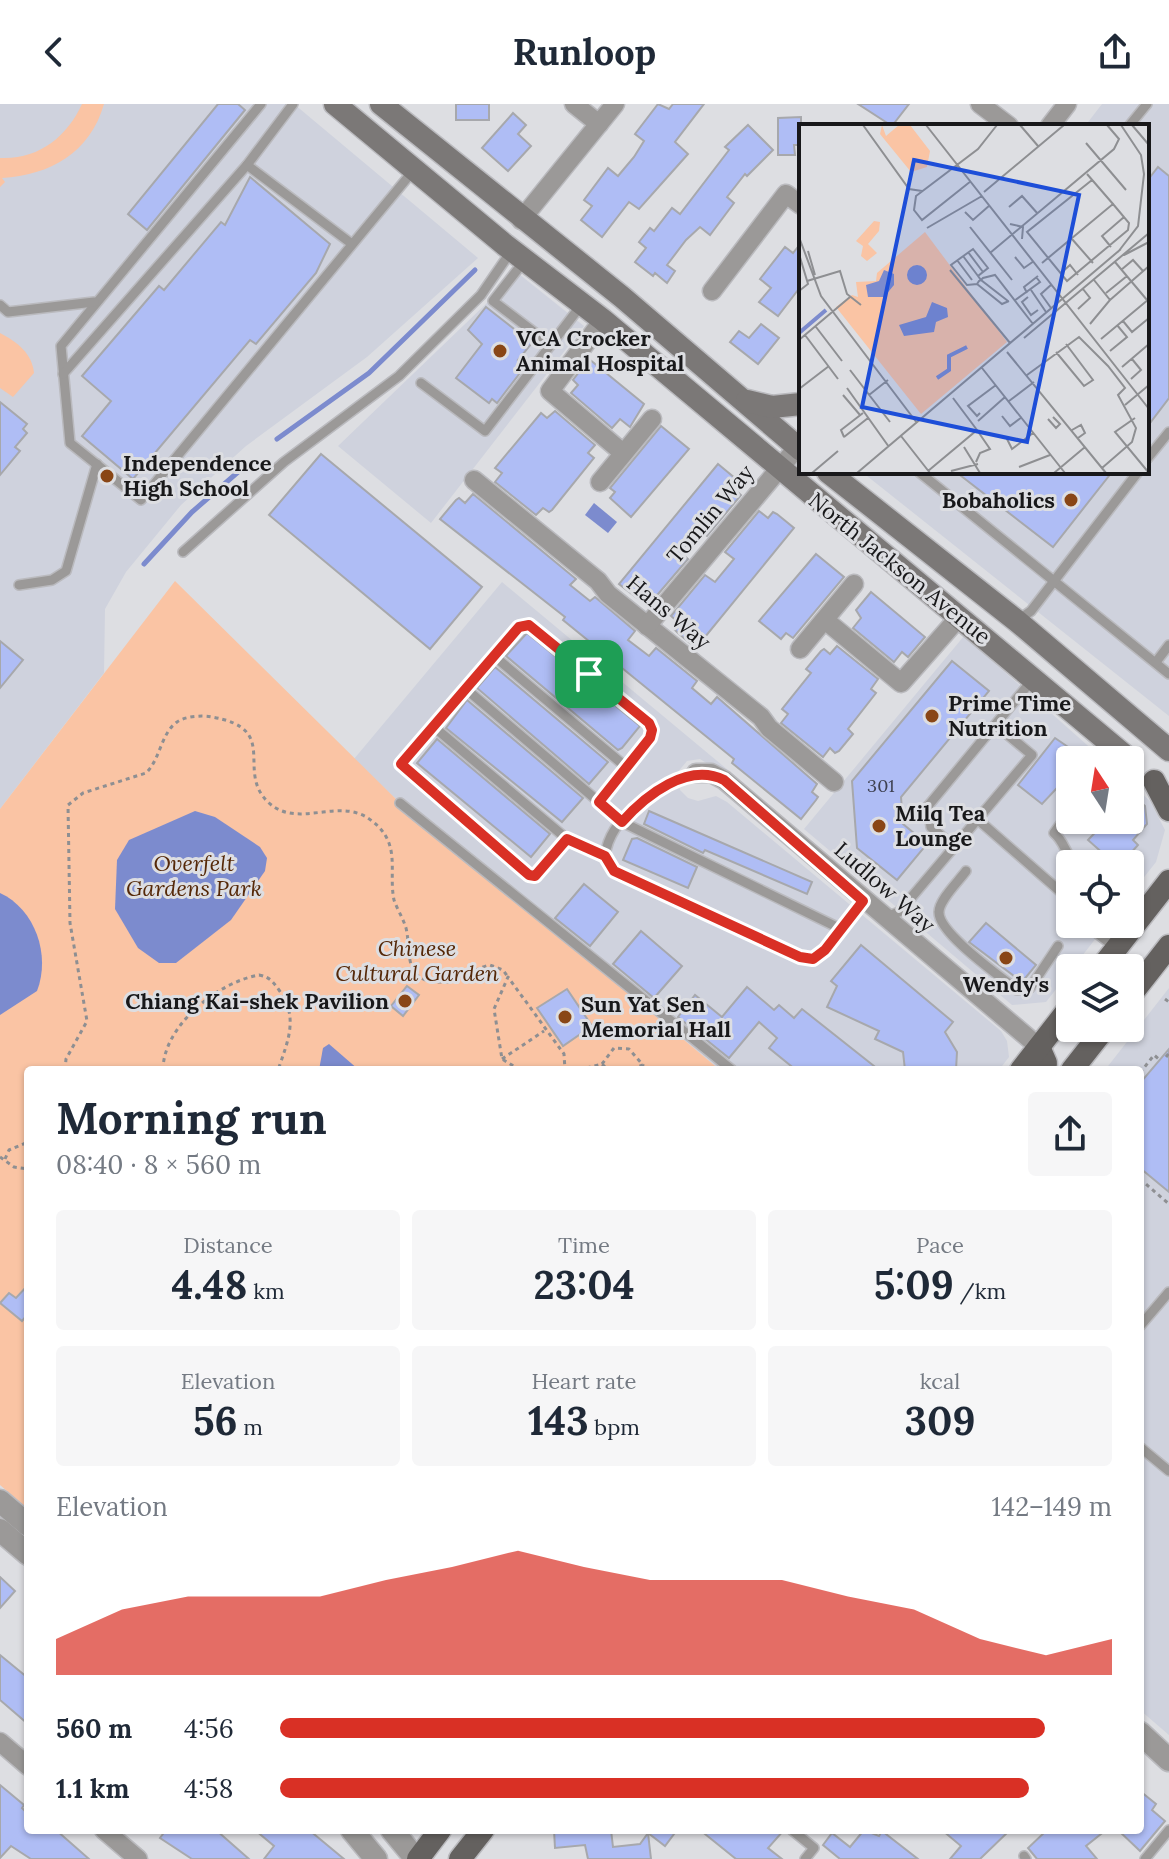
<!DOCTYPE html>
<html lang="en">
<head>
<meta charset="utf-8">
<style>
  :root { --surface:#fff; --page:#f6f6f7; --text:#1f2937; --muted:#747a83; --accent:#d93025 }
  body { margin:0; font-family:Lora,serif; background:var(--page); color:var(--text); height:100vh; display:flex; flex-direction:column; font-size:30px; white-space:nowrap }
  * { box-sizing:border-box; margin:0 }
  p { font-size:26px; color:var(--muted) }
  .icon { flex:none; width:44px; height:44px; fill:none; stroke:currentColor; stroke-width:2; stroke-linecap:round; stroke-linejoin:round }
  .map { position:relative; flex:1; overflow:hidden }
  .drawer { position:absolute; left:24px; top:962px; width:1120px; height:768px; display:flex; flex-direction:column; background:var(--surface); border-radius:8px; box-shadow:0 2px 6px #0004 }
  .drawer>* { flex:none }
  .needle { width:52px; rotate:348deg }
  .buttons { position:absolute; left:1056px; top:642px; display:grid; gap:16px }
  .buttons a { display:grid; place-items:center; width:88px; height:88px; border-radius:8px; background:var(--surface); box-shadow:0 2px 6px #0004; font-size:40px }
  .pin { position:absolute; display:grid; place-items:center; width:68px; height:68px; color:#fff; margin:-34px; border-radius:16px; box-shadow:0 4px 12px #0006 }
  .round { display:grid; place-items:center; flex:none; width:84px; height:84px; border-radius:8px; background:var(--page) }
  .headline { display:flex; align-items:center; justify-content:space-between; height:136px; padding:0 32px }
  h1 { font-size:44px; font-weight:700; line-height:60px }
  .figures { display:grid; grid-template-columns:repeat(3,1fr); gap:12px; height:136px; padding:8px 32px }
  .figures div { display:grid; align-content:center; border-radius:8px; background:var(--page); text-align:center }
  .figures b { font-size:40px; font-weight:700 }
  .figures small { font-size:22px; font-weight:400 }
  .figures p { font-size:22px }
  .chart { height:224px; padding:16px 32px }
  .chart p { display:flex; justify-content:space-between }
  .chart svg { width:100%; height:144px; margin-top:8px; fill:var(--accent); opacity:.7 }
  ul { padding:0 32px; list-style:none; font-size:26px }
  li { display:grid; grid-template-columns:128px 96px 1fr; align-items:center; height:60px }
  li i { height:20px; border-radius:10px; background:var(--accent) }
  header { display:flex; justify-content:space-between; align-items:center; height:104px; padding:0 32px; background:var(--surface); font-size:36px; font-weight:700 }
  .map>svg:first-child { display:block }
  .built { fill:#cfd2dd }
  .green { fill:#fac4a4 }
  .water { fill:#7c8bce }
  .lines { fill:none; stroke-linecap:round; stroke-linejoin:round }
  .stream { stroke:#7c8bce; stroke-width:5 }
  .building { fill:#afbdf5; stroke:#a7a8ac; stroke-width:2 }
  .service-casing { stroke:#bababe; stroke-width:12 }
  .minor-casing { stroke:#bababe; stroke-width:21 }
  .tertiary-casing { stroke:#bababe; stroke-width:25 }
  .secondary-casing { stroke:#bababe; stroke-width:25 }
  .primary-casing { stroke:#bababe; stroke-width:25 }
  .path { stroke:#8e8f92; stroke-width:3; stroke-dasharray:4 4; stroke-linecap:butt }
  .service { stroke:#9b9998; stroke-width:9 }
  .minor { stroke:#9b9998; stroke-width:18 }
  .tertiary { stroke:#9b9998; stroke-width:22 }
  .secondary { stroke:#7b7877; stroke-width:22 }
  .primary { stroke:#64615f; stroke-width:22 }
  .route-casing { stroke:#fff; stroke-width:16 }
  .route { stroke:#d93025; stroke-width:10 }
  .poi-dot { fill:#894616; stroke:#dddee2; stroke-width:3 }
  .labels { text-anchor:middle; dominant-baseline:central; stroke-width:6; stroke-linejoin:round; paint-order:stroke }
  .number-label { font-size:18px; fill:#3e4151 }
  .poi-label { font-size:22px; font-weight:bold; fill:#18181a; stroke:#dddee2; text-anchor:start }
  .street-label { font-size:22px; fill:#18181a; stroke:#dddee2 }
  .park-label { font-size:22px; font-style:italic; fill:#552808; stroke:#dddee2 }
  .inset-river { fill:none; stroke:#7c8bce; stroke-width:4 }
  .inset-road { fill:none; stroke:#8e8f92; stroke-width:2 }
  .view { fill:#1d4ed8; fill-opacity:0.15; stroke:#1d4ed8; stroke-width:4 }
  .inset-edge { fill:none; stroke:#18181a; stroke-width:4 }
</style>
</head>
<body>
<header><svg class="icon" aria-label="back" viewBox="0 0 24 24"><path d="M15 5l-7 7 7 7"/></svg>Runloop<svg class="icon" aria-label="share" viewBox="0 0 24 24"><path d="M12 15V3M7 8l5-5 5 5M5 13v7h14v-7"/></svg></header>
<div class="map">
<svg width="1169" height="1755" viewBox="0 0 1169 1755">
  <rect width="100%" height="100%" fill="#dddee2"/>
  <!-- built -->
  <g class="built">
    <path d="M0 0H294L478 154 367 253 246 342 181 401 126 468 105 505 104 569 0 705Z"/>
    <path d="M1102 0H1169V612L862 368H1147V22H1085Z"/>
    <path d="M514 166 584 222 431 419 338 342 489 197Z"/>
    <path d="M502 478 740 676 738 679 700 655 687 657 677 669 680 686 688 694 698 697 716 692 727 698 1001 927 1007 937 1009 953 999 966H720L400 699 354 655Z"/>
    <path d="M964 532 1104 656H1070V716H1130V679L1150 697 1165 726 1156 758 1130 791V760H1070V820H1107L1046 898 1012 901 804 725Z"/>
    <path d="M1169 884V1631L1140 1606V966H1105Z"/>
  </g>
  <!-- green -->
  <g class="green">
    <path d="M82 0H104C90 49 50 71 2 74L5 78 0 83V54C38 56 67 33 82 0Z"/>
    <path d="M0 229C17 238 32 249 34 269L13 293 0 284Z"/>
    <path d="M175 477 400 699 720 966H28V1405L0 1381V705Z"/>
  </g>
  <!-- water -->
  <g class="water">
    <path d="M594 399 617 418 608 429 585 411Z"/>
    <path d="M195 707 215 713 260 743 267 754 265 767 231 816 176 859H159L138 844 115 805 117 756 129 736Z"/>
    <path d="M0 789C35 805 51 851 37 887L0 911Z"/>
    <path d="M329 940 359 966H319L323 944Z"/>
  </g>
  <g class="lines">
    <!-- stream -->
    <g class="stream">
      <path d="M277 335 369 269 475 166"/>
      <path d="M144 460 192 408 245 362"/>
    </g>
  </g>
  <!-- building -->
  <g class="building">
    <path d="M218 0H238L245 6 147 126 128 110Z"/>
    <rect x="456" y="0" width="33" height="16"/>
    <path d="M658 0 669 5 673 0H704L675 38 688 50 639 105 629 98 602 133 581 116 592 102 584 96 608 64 618 72 634 53 644 37 635 30Z"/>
    <path d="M858 0H909L892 22Z"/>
    <path d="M513 9 526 21 518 30 531 42 508 67 482 44Z"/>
    <path d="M801 13V41H794L795 51H778V14Z"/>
    <path d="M748 21 773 46 747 72 745 70 727 93 734 99 710 131 700 123 686 136 667 161 675 167 667 179 655 169 653 172 635 158 646 144 639 138 650 124 654 127 672 104 680 110 729 46 725 43Z"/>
    <path d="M1158 63 1169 72V294L1147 323V77Z"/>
    <path d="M250 73 330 140 316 169 256 240 250 236 133 375 82 332 111 297 82 272 159 182 164 186 221 118 225 121Z"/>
    <path d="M801 139V182L778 212 759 198 771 184 760 175 785 143 793 149Z"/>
    <path d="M486 203 532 239 518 256 526 261 497 299 492 295 489 299 456 274 482 240 468 226Z"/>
    <path d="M761 220 779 234 758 260 730 238 739 227 749 234Z"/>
    <path d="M589 255 644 300 630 323 620 315 612 324 571 289 578 281 573 276Z"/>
    <path d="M0 298 27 320 23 325 27 329 15 343 20 347 0 371Z"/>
    <path d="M555 307 595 341 588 349 594 354 552 406 549 408 543 404 536 411 495 378 502 369 495 364 541 309 547 314Z"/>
    <path d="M661 322 689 345 631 413 610 394 615 388 610 384Z"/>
    <path d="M321 350 482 483 430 545 269 411Z"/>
    <path d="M718 360 736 375 738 378 733 384 741 391 707 432 699 426 680 448 688 455 653 496 646 490 641 496 637 494 619 480Z"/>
    <path d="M956 368H1112L1053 443Z"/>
    <path d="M473 390 576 475 570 481 590 497 595 493 635 527 628 536 649 552 656 544 697 577 692 584 711 600 717 593 817 680 812 688 818 693 816 696 801 715 732 659 734 655 563 516 565 513 440 415 456 396 459 394 465 399Z"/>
    <path d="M759 407 768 414 773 408 777 410 794 424 696 544 678 529 675 526 680 520 671 512 705 471 715 478 734 455 725 448Z"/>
    <path d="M816 450 844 473 793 534 786 529 781 535 759 517Z"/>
    <path d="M871 488 925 533 908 553 902 548 894 558 853 524 861 514 856 506Z"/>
    <path d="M527 529 640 622 622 644 618 646 506 552Z"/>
    <path d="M0 537 23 556 0 584Z"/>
    <path d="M837 542 878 575 871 585 876 589 848 625 853 630 839 647 835 649 830 644 823 653 781 619 788 610 782 605 811 569 806 565 821 547 824 545 830 550Z"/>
    <path d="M952 557 989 587 901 693 903 720 927 740 897 776 857 744 852 677Z"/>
    <path d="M495 563 608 658 589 680 477 584Z"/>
    <path d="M467 596 583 694 562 718 446 624Z"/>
    <path d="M1055 634 1087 656H1070V670L1042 700 1018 681Z"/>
    <path d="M437 635 550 730 531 753 417 659Z"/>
    <path d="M1130 689 1145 702 1147 720 1133 736 1138 741 1121 760H1115L1088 736 1107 716H1130Z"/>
    <path d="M649 707 812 778 807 790 705 746 703 749 644 720Z"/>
    <path d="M637 734 697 763 688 784 623 756 632 735Z"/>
    <path d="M584 780 618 808 590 842 555 814Z"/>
    <path d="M986 819 1036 861 1022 878 969 838Z"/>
    <path d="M641 827 682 862 654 894 613 860Z"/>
    <path d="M861 841 953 918 945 928 957 948 956 966H905L903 948 875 935 879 927 827 903 837 882 831 877Z"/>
    <path d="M407 882 419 891 403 912 391 902Z"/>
    <path d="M747 883 774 906 779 901 794 914 802 905 879 966H796L769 944 777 934 759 918 729 954 678 913 695 891 722 913Z"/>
    <path d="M567 885 592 922 563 942 537 904Z"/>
    <path d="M1169 945V1088L1140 1064V979Z"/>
    <path d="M28 1181V1210L22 1217 0 1199 9 1189 16 1194Z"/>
    <path d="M0 1473 15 1487 0 1504Z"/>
    <path d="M0 1551 28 1574V1620L0 1596Z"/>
    <path d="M0 1681 24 1701 22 1704 28 1710V1726H56L89 1755H31L11 1742 0 1754Z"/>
    <path d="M1140 1687 1156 1700 1152 1706 1165 1717 1140 1747 1118 1726H1140Z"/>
    <path d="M166 1726H216L249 1755H192L160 1734Z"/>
    <path d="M255 1726H309L344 1755H264L274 1742Z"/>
    <path d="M554 1726H611L613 1743 640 1740 648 1729 644 1726H677L665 1742 648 1729 651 1755H588L585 1741 555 1744Z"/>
    <path d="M700 1726H784L768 1744 782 1755H736Z"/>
    <path d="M864 1726 879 1732 882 1727 918 1755H840L823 1741 832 1729 850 1743Z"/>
    <path d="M942 1726H1010L980 1755H950L961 1742Z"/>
    <path d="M1047 1726H1106L1086 1742 1097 1755H1037L1028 1744Z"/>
  </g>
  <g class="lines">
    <defs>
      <g id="service">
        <path d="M261 0 61 242 70 339 141 396 413 67"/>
        <path d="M1129 22 1147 0"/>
        <path d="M247 61 352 140"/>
        <path d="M525 156 493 197 551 241"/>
        <path d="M0 201 8 208 94 198"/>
        <path d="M63 270 247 61 293 0"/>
        <path d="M421 279 485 327 582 200"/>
        <path d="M1147 355 1169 328"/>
        <path d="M919 368 1169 570"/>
        <path d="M183 448 284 358 399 272 481 191 512 146"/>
        <path d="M19 481 52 476 66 467 97 360"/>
        <path d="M1017 517 1031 507 1138 368"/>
        <path d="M494 552 626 663"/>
        <path d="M1156 558 1169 541"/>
        <path d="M466 585 599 698"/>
        <path d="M434 623 567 735"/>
        <path d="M696 669C660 686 611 707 605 752L614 767 800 853 813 855 825 846 863 797"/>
        <path d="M400 699 732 966"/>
        <path d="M1070 707 1054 729C1065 738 1065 751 1076 760"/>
        <path d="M976 714 1070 796"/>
        <path d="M953 742 931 723 928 702 1033 575"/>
        <path d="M605 752 567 735 535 772 529 771 401 660 519 523 529 521 649 619 652 626 650 634 599 698 622 718 841 825"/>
        <path d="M966 767C958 778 939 796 939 808 938 829 1000 872 1017 886L1030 884 1058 842"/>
        <path d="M883 814 899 808 1032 651 996 621"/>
        <path d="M1085 820 1116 844"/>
        <path d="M1140 1222 1169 1188"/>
        <path d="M1140 1343 1169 1367"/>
        <path d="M792 1726 814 1744 805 1755"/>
        <path d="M1024 1752 1026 1755"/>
        <path d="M1145 1755 1169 1726"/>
      </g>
      <g id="minor">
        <path d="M574 0 599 20"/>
        <path d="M980 0 1009 22"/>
        <path d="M1050 22 1067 0"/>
        <path d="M521 116 615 0"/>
        <path d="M712 187 786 90 801 101"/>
        <path d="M603 216 550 287 623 349"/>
        <path d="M474 376 598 477 608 490 761 613 769 624 834 678"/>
        <path d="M600 378 652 315"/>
        <path d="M825 516 901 579 960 512"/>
        <path d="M647 522 801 339"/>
        <path d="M800 545 854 480"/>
        <path d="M696 669H711L724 676 1039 943"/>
        <path d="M0 1638 28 1662"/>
        <path d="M104 1726 138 1755"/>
      </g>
      <g id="tertiary">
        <path d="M0 1397 28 1421"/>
        <path d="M0 1426 28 1450"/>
        <path d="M1140 1629 1169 1656"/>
        <path d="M352 1726 376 1755"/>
        <path d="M392 1726 416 1755"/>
      </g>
      <g id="secondary">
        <path d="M335 0 505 141 603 216 1130 656"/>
        <path d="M381 0 622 193 801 346"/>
        <path d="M747 297 772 303 801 300"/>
        <path d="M828 368 1017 517 1169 646"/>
      </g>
      <g id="primary">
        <path d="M1154 677 1169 706"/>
        <path d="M1101 864 1169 777"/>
        <path d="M1130 892 1169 842"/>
        <path d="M1039 943 1046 959 1045 966"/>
        <path d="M1021 966 1070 903"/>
        <path d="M1072 966 1105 924"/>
        <path d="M418 1755 440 1726"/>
        <path d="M460 1755 483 1726"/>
      </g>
    </defs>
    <!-- service casing -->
    <use href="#service" class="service-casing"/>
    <!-- minor casing -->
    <use href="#minor" class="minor-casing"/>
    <!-- tertiary casing -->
    <use href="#tertiary" class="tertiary-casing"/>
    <!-- secondary casing -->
    <use href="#secondary" class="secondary-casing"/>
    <!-- primary casing -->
    <use href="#primary" class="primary-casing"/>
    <!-- path -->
    <g class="path">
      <path d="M1165 895 1169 898"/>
      <path d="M1166 953 1169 949"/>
      <path d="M502 955 544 927"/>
      <path d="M602 960 614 944 629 945 643 961 629 966"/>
      <path d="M65 966 66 955 87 917 70 819 68 701 83 689 146 669C160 656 161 629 177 618 185 612 203 611 212 613 282 625 234 667 269 699 299 726 340 691 372 717 402 740 388 767 394 796 397 805 403 814 406 824 412 849 401 880 445 878 463 878 474 864 490 861L503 866 508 873"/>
      <path d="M163 966C163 922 218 878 259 871 270 873 273 878 279 886 299 913 288 937 278 966"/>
      <path d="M520 966 502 955 494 905 508 873 564 950 565 966"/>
      <path d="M579 966 602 960 608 966"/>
      <path d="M1140 969 1154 951 1160 956"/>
      <path d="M0 1053 14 1063 28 1065"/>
      <path d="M5 1055 9 1046 28 1038"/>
      <path d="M1140 1075 1169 1100"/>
    </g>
    <!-- service -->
    <use href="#service" class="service"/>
    <!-- minor -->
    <use href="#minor" class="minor"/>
    <!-- tertiary -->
    <use href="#tertiary" class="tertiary"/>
    <!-- secondary -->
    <use href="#secondary" class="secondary"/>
    <!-- primary -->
    <use href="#primary" class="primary"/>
  </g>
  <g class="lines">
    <defs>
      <path id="route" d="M529 521 649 619 652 626 650 634 599 698 622 718C646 691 688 658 724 676L863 797 825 846 813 855 800 853 614 767 605 752 567 735 535 772 529 771 401 660 519 523Z"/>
    </defs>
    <!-- route casing -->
    <use href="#route" class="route-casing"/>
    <!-- route -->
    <use href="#route" class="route"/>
  </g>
  <!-- markers -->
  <g class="poi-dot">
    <circle cx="500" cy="247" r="8"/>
    <circle cx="107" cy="372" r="8"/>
    <circle cx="1071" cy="396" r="8"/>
    <circle cx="932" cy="612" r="8"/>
    <circle cx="879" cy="722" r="8"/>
    <circle cx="1006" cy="854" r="8"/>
    <circle cx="405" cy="897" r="8"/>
    <circle cx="565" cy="913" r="8"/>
  </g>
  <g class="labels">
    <!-- number labels -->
    <g class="number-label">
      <text x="881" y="681">301</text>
    </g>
    <!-- poi labels -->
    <g class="poi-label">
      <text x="516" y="234">VCA Crocker<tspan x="516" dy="25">Animal Hospital</tspan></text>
      <text x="123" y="359">Independence<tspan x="123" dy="25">High School</tspan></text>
      <text x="1055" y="396" text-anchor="end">Bobaholics</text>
      <text x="948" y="599">Prime Time<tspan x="948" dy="25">Nutrition</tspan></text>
      <text x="895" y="709">Milq Tea<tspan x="895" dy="25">Lounge</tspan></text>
      <text x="1006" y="880" text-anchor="middle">Wendy's</text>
      <text x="389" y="897" text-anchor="end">Chiang Kai-shek Pavilion</text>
      <text x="581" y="900">Sun Yat Sen<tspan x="581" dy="25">Memorial Hall</tspan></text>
    </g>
    <!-- street labels -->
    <g class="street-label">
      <text transform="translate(710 410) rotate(-50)">Tomlin Way</text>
      <text transform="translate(900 464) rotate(39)">North Jackson Avenue</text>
      <text transform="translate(669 508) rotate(40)">Hans Way</text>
      <text transform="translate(885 783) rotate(41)">Ludlow Way</text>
    </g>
    <!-- park labels -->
    <g class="park-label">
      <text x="194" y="759">Overfelt<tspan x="194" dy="25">Gardens Park</tspan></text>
      <text x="417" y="844">Chinese<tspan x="417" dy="25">Cultural Garden</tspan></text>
    </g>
  </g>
  <!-- overview -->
  <g transform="translate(799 20)">
    <rect width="350" height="350" fill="#dddee2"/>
    <path d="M83 1 87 12 100 1H111L131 27 128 43 112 48 81 10ZM75 97 81 98 80 107 69 120 78 129 68 137 62 132 64 122 57 117ZM126 108 208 218 122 290 37 183 53 171 59 173 57 158 77 157 78 149Z" fill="#fac4a4"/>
    <path d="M108 151a10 10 0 1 1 20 0a10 10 0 1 1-20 0ZM85 146 95 150V161L85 173H69L67 161 80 157ZM133 178 148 184 149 193 137 198 135 208 105 212 100 201 127 193Z" fill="#7c8bce"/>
    <path class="inset-river" d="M0 209 27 186M138 254 150 246V232L168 223"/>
    <path class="inset-road" d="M64 1 110 65 123 67M127 1 350 285M221 1 239 22M333 1 350 21M287 19 327 66M293 56 228 108 268 157 329 106 330 99 314 80M172 57 123 96 115 86 117 72 179 25 198 1M185 68 265 1M210 83 223 72 239 90M166 88 174 96 191 81M211 100 224 103 223 115M171 103 213 156M128 104 183 72M0 113 22 172 118 299M273 115 294 139M312 123 303 112 325 93M9 127 16 151M169 128 184 148M319 128 339 102 345 50 342 31 322 1M191 129 315 25 320 15 308 1M0 130 9 160 0 167M325 131 350 118M164 132 179 152M216 133 225 144 235 137M158 136 173 156M316 138 348 176M243 139 314 80 288 50M151 146 211 219M322 146 334 136 344 147M262 149 271 141 279 151M8 157 41 147 48 170 62 181M178 160 203 180 210 177M232 166 247 188M228 169 225 163 239 152M307 169 328 152M229 173 223 178 232 191 239 186M311 176 350 142M209 177 182 156 179 152 189 144 174 125 152 141 168 161 178 160 180 157 182 156 184 154 196 151 234 200M215 177 241 158 237 153M252 184 242 170 253 160M279 185 291 174 284 165M324 197 333 208 350 194M291 200 311 176 295 156M17 203 43 237M6 211 39 255M225 214 350 109M302 215 350 175M0 216 51 173M311 227 328 213 318 201M208 228 307 349M257 228 285 262 294 256 267 220M323 243 350 220M183 244 266 349M51 246 91 298M228 251 280 213 309 242 326 264 319 271 337 304 333 318 303 344M332 255 342 246 333 235M48 264 90 323M0 265 30 242M44 271 61 291M70 271 89 256M210 277 235 258M326 281 350 261M181 289 178 292 169 282 197 261M203 292 211 302 223 293M336 294 316 308 350 349M249 295 257 304 261 300 254 293M179 297 206 273M273 306 282 301 286 309 279 314M102 312 131 349M45 313 42 306 64 289M45 313 69 294M207 313 213 325 234 309M165 323 181 349M177 338 181 329 191 325 180 309M220 343 251 331M129 347 178 306 154 274M152 347 179 340M13 349 39 327M58 349 322 125M255 349 286 323"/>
    <path class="view" d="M115 36 280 71 228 318 63 283Z"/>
    <rect width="350" height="350" class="inset-edge"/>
  </g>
</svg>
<div class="buttons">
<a><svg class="needle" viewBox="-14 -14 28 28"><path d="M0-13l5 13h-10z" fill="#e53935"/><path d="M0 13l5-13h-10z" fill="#747a83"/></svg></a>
<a><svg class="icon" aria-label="locate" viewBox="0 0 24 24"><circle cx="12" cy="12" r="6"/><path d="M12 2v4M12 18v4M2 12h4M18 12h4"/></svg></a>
<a><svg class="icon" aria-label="layers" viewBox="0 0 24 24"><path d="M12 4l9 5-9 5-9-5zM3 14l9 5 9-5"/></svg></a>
</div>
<div class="pin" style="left:589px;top:570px;background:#1e9e55"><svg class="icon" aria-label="arrive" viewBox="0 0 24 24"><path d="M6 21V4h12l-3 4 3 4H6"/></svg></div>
<section class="drawer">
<div class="headline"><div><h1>Morning run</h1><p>08:40 · 8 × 560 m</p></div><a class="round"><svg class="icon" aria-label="share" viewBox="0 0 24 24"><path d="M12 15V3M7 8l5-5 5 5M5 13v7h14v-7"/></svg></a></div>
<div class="figures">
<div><p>Distance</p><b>4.48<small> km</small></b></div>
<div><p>Time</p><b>23:04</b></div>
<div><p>Pace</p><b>5:09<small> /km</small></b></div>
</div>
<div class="figures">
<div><p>Elevation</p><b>56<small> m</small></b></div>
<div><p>Heart rate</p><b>143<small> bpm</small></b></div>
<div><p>kcal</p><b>309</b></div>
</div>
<div class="chart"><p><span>Elevation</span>142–149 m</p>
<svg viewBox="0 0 160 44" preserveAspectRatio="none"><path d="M0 44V33L10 24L20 20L30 20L40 20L50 15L60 11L70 6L80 11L90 15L100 15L110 15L120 20L130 24L140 33L150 38L160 33V44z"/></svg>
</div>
<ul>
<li><b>560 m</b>4:56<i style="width:92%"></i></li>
<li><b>1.1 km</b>4:58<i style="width:90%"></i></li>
</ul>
</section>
</div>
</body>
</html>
